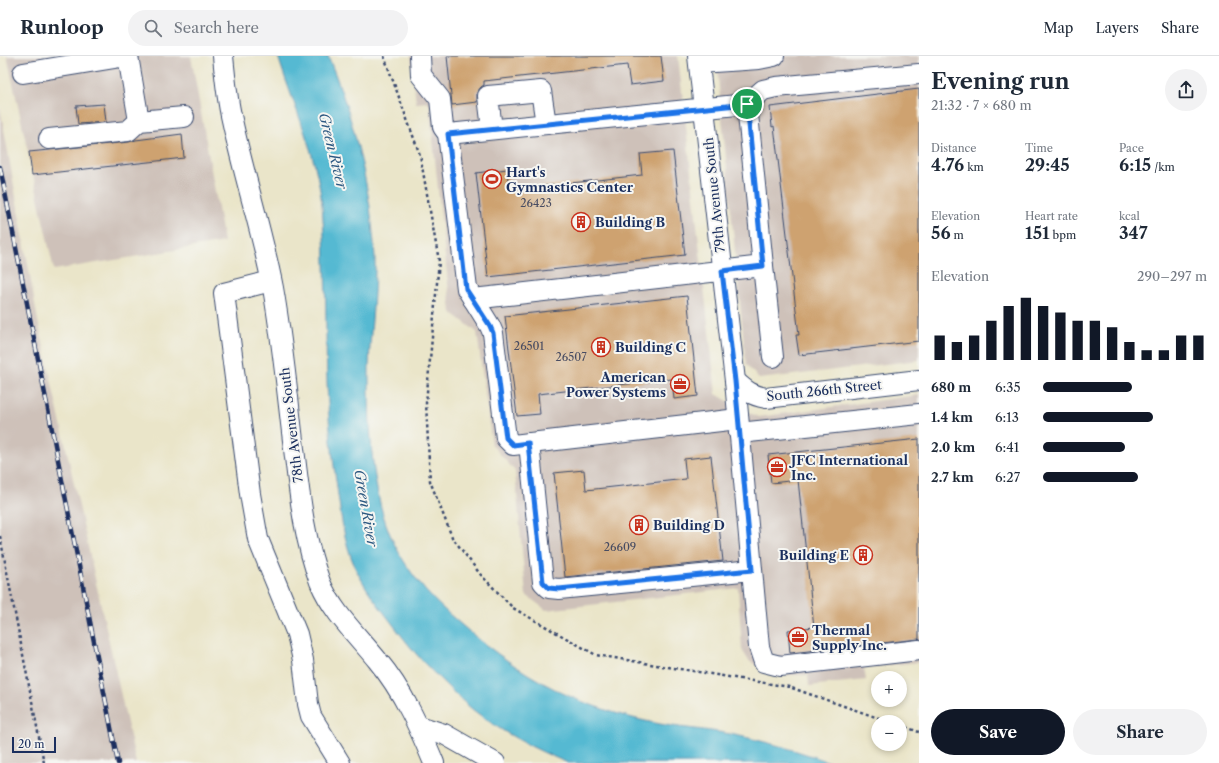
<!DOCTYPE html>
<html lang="en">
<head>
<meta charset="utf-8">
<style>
  :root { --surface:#fff; --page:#f2f2f3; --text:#1f2937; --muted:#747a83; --line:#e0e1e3; --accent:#111827 }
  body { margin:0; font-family:"Libre Caslon Text",serif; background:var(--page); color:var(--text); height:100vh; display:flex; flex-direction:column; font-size:15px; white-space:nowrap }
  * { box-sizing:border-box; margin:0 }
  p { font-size:13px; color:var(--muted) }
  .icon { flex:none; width:22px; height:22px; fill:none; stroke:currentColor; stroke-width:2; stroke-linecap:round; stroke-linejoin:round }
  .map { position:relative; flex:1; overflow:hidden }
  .panel { display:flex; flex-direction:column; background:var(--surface); width:300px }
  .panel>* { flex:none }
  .tools { position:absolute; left:871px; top:615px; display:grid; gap:8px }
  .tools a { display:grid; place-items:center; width:36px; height:36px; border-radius:50%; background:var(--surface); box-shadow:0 2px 6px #0003; font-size:20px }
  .scale { position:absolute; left:12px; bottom:10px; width:44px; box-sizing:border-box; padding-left:4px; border:2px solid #1b2f5e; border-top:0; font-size:11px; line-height:14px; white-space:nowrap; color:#1b2f5e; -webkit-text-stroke:3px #f6f6f2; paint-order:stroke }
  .pin { position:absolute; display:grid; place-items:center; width:34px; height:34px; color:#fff; margin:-17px; border:2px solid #fff; border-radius:50%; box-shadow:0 1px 4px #0007 }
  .round { display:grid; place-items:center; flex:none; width:42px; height:42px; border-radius:21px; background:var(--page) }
  .headline { display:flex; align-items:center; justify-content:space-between; height:68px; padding:0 12px }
  h1 { font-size:22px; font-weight:800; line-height:30px }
  .stats { display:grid; grid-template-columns:repeat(3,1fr); gap:6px; height:68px; padding:4px 12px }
  .stats div { display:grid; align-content:center }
  .stats b { font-size:17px; font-weight:800 }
  .stats small { font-size:11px; font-weight:400 }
  .stats p { font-size:11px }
  .chart { height:112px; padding:8px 12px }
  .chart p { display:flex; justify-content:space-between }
  .chart svg { width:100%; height:72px; margin-top:4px; stroke:var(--accent); stroke-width:6 }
  .action { display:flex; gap:8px; margin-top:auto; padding:8px 12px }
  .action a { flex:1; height:46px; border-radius:24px; background:var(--accent); color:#fff; font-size:16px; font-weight:800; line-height:46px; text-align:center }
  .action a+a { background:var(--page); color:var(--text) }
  ul { padding:0 12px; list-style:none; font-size:13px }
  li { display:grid; grid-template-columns:64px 48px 1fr; align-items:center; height:30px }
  li i { height:10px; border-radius:5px; background:var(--accent) }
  header { display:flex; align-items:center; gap:24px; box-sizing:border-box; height:56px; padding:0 20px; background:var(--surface); border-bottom:1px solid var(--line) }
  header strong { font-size:19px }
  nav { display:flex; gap:22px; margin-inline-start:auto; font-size:14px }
  .search { width:280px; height:36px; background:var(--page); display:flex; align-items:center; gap:10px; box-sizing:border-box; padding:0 14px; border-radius:22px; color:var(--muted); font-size:15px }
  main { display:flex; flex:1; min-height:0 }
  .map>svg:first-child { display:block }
  .industrial { fill:#cec1b9 }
  .water { fill:#54b9d2; stroke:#387498 }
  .building { fill:#cea26f }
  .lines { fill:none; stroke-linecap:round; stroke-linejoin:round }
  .minor-casing { stroke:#3a4a6e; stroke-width:22 }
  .path { stroke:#3a4a6e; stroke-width:2.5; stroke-dasharray:3 3; stroke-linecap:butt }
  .minor { stroke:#fff; stroke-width:20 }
  .rail-casing { stroke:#1b2f5e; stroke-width:4.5 }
  .rail { stroke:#f6f6f2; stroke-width:3; stroke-dasharray:9; stroke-linecap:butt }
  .route-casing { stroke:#fff; stroke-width:8 }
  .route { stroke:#1a73e8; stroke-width:5 }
  .labels { text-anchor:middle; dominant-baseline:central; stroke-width:4; stroke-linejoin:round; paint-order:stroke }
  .number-label { font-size:11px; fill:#484c62 }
  .poi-label { font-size:13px; font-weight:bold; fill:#1b2f5e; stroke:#f6f6f2; text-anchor:start }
  .street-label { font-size:13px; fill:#1b2f5e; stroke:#f6f6f2 }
  .water-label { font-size:14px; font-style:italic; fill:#2c5881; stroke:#f6f6f2 }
</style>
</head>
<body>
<header>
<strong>Runloop</strong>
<div class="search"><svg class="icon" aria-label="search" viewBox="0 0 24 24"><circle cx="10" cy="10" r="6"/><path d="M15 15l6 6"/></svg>Search here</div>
<nav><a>Map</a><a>Layers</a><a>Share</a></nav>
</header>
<main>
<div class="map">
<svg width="919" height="707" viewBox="0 0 919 707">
  <rect width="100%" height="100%" fill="#f6f6f2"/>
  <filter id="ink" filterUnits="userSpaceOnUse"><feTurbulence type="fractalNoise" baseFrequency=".025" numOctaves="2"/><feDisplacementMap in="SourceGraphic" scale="8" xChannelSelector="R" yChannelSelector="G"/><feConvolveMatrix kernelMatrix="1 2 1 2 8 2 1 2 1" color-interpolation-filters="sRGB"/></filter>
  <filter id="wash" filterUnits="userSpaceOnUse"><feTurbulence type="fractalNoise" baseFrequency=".012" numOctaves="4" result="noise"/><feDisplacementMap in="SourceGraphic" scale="16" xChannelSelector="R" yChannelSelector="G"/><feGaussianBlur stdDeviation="0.9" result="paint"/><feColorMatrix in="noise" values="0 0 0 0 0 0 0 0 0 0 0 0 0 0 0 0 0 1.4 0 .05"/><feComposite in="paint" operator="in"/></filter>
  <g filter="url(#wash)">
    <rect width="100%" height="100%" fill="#eae5c9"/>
    <!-- industrial -->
    <g class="industrial">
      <path d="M7 0H191L224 186 54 214Z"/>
      <path d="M411 0H678L716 338 743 354 759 361 919 339V606L864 612 866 624 809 630 808 619H786L764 614 749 605 742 594 738 532 546 554 526 539 515 415 492 389 477 276 451 256 429 46 416 47Z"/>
      <path d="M716 0H919V304L759 323 746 308Z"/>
      <path d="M0 51 38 265 136 707H0Z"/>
    </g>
    <!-- water -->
    <path class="water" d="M278 0H328C348 48 362 99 370 151 372 167 374 184 375 201 376 243 368 285 369 327 369 372 372 434 389 476 396 493 406 510 417 524 428 539 442 552 456 564 492 596 533 625 578 644 601 653 626 661 650 666 677 672 704 673 730 678 765 685 799 695 832 707H568C534 693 501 676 472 653 460 643 450 633 439 622 421 605 406 586 391 566 378 549 364 531 355 511 343 484 340 453 336 424 331 391 328 358 327 325 325 267 327 208 322 149 317 97 293 50 278 0Z"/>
    <g id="blocks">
      <!-- building -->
      <g class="building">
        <path d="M447 0H661L664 25 630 29 627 9 484 25V29L481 31 477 36V46L452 49Z"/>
        <path d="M919 33V285L799 299 796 279H799L774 70 772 71 770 51Z"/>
        <path d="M104 48 106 66 78 68 76 50Z"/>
        <path d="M182 78 184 102 32 119 29 96 129 86 136 84Z"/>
        <path d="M673 95 685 199 488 221 476 117 507 113 509 134 642 119 640 98Z"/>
        <path d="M687 240 698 340 674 343 672 323 538 338 540 358 517 360 505 260Z"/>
        <path d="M919 383V583L790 597 788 574 814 571 798 424 771 427 768 399Z"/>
        <path d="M711 400 723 505 565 521 554 417 584 414 586 434 686 423 684 403Z"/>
      </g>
    </g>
  </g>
  <g filter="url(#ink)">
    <use href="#blocks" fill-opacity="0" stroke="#3a4a6e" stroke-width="1"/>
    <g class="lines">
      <defs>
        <g id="minor">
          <path d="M128 0 139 65"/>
          <path d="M223 0C225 21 227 43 232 64 244 120 262 175 273 232 283 288 288 345 295 401 300 443 305 486 320 526 333 557 357 579 378 605 403 635 419 671 434 707"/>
          <path d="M420 0 421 19 440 43 443 71 448 78 467 233 490 270 493 277 506 382 513 389 738 363"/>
          <path d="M698 0 735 325 759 591 764 606 780 610 919 594"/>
          <path d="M699 7 759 3 774 0"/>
          <path d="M23 17 127 0"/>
          <path d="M492 73 488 40 541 35 546 68"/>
          <path d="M448 78 747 48 763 34 776 31 919 18"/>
          <path d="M49 83 128 75 139 65 184 61"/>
          <path d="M763 210 773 301"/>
          <path d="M271 225 224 237 250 438 258 483 297 578 303 604 308 648 311 660 340 707"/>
          <path d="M473 243 763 210 747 48"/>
          <path d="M735 325C746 335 751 339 766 342L919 324"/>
          <path d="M739 377 919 358"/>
          <path d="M529 387 543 526 549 532 559 533 752 514"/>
          <path d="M419 670 444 678 495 707"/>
        </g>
      </defs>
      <!-- minor casing -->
      <use href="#minor" class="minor-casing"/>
      <!-- path -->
      <g class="path">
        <path d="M384 0 420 99 439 205 426 347 430 425 452 481 480 518 513 552 596 599 789 631 890 666"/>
        <path d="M0 480 44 707"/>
        <path d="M900 669 919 676"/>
      </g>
      <!-- minor -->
      <use href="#minor" class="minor"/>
      <defs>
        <path id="rail" d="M0 111 118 707"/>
      </defs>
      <!-- rail casing -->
      <use href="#rail" class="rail-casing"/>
      <!-- rail -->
      <use href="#rail" class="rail"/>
    </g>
  </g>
  <g class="lines" filter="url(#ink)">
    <defs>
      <path id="route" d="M747 48 763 210 722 215 735 325 752 514 559 533 549 532 543 526 528 387 513 389 506 382 493 277 490 270 466 233 448 78Z"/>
    </defs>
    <!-- route casing -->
    <use href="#route" class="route-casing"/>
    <!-- route -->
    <use href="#route" class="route"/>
  </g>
  <!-- icons -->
  <defs>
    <symbol id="stadium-ring" viewBox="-11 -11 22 22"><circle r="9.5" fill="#f6f6f2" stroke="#c8321e" stroke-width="1.5"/><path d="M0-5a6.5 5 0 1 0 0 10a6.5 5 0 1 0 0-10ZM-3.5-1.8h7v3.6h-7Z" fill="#c8321e"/></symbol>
    <symbol id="building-ring" viewBox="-11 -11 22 22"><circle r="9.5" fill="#f6f6f2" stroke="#c8321e" stroke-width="1.5"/><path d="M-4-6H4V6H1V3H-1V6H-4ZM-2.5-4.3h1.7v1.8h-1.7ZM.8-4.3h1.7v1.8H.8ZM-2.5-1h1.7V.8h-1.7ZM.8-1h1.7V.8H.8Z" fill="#c8321e"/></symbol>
    <symbol id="office-ring" viewBox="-11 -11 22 22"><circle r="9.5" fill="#f6f6f2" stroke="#c8321e" stroke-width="1.5"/><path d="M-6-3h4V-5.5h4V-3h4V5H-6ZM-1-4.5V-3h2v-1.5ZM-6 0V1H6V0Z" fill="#c8321e"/></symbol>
  </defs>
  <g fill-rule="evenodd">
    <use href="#stadium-ring" x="481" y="112" width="22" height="22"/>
    <use href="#building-ring" x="570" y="155" width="22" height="22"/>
    <use href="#building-ring" x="590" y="280" width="22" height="22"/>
    <use href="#office-ring" x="669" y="317" width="22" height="22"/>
    <use href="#office-ring" x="766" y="400" width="22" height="22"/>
    <use href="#building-ring" x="628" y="458" width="22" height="22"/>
    <use href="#building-ring" x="852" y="488" width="22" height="22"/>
    <use href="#office-ring" x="787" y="570" width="22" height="22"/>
  </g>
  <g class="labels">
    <!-- number labels -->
    <g class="number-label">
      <text x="536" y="147">26423</text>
      <text x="529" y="290">26501</text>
      <text x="571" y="301">26507</text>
      <text x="620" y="491">26609</text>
    </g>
    <!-- poi labels -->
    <g class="poi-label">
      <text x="506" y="116">Hart's<tspan x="506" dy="15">Gymnastics Center</tspan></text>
      <text x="595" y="166">Building B</text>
      <text x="615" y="291">Building C</text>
      <text x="666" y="321" text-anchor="end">American<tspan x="666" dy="15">Power Systems</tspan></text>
      <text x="791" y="404">JFC International<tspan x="791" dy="15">Inc.</tspan></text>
      <text x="653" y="469">Building D</text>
      <text x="849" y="499" text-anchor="end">Building E</text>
      <text x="812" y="574">Thermal<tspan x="812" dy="15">Supply Inc.</tspan></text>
    </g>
    <!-- street labels -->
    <g class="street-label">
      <text transform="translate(714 139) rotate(-96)">79th Avenue South</text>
      <text transform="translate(824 334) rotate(-6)">South 266th Street</text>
      <text transform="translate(291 369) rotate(-97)">78th Avenue South</text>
    </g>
    <!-- water labels -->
    <g class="water-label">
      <text transform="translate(333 95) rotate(76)">Green River</text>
      <text transform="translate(366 452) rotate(80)">Green River</text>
    </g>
  </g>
</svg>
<div class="tools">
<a>+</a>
<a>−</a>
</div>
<div class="scale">20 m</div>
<div class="pin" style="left:747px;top:48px;background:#1e9e55"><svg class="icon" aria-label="arrive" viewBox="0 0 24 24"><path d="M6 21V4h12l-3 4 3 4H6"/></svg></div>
</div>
<section class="panel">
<div class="headline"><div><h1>Evening run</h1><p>21:32 · 7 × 680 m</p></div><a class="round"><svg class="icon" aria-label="share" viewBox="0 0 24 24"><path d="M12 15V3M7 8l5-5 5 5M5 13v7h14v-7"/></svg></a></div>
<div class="stats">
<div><p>Distance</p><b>4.76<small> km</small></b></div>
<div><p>Time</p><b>29:45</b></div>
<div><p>Pace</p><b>6:15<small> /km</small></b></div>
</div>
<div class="stats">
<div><p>Elevation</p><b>56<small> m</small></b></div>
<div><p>Heart rate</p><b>151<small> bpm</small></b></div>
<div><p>kcal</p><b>347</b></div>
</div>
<div class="chart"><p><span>Elevation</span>290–297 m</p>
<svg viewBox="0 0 160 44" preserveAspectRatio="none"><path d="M5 44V29M15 44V33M25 44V29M35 44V20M45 44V11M55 44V6M65 44V11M75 44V15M85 44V20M95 44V20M105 44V24M115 44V33M125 44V38M135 44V38M145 44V29M155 44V29"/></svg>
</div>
<ul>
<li><b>680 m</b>6:35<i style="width:54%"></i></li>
<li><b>1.4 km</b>6:13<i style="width:67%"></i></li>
<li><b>2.0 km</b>6:41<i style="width:50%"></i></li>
<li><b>2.7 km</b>6:27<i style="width:58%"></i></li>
</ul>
<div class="action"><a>Save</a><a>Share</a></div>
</section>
</main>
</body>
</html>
